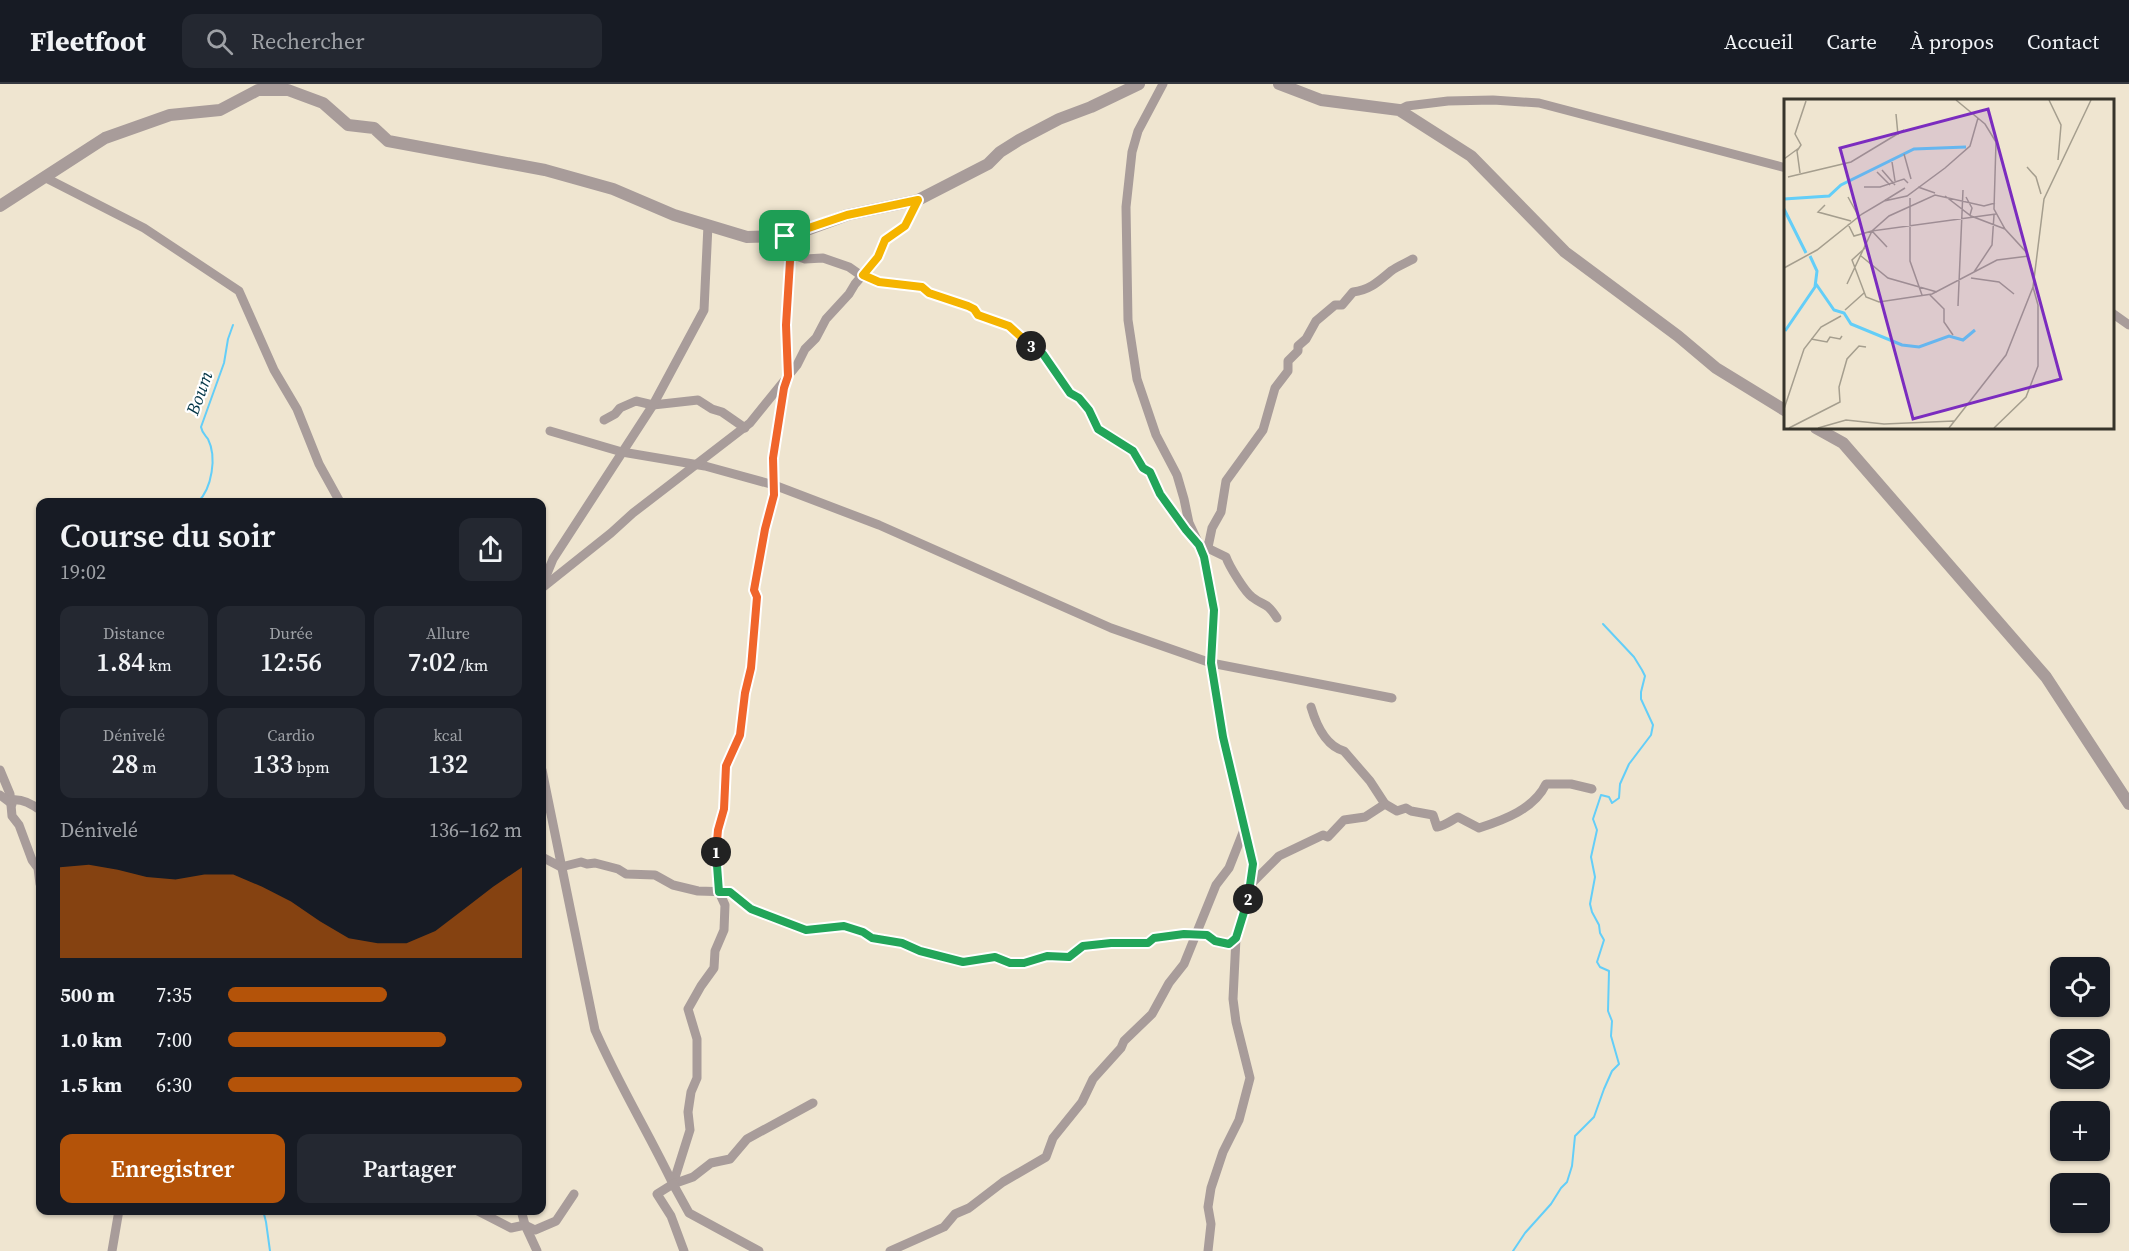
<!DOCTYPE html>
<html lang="fr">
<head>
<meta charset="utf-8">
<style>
  :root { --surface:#171b24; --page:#242831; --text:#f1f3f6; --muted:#9ea1a6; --line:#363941; --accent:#b45309 }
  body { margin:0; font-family:"Source Serif 4",serif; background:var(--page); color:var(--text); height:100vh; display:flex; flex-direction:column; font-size:22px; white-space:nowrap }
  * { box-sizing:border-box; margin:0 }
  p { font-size:20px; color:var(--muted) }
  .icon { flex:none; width:33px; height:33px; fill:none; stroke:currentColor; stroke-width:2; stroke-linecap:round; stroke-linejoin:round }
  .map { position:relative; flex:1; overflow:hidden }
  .side { position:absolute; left:36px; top:414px; width:510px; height:717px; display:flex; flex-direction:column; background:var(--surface); border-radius:12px; box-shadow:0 2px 4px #0004 }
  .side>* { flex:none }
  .fabs { position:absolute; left:2050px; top:873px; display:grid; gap:12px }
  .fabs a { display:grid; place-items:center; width:60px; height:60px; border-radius:12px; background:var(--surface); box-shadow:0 2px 4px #0004; font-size:30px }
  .pin { position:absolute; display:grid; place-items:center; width:51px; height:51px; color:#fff; margin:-26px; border-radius:12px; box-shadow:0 3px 9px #0006 }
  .km { position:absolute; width:30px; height:30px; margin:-15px; border-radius:50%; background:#222; color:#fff; font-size:16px; line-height:30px; text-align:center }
  .round { display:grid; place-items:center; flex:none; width:63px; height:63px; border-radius:12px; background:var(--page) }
  .headline { display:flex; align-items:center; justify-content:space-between; height:102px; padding:0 24px }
  h1 { font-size:33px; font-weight:600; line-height:45px }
  .metrics { display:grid; grid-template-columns:repeat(3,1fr); gap:9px; height:102px; padding:6px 24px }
  .metrics div { display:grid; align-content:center; border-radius:12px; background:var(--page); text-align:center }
  .metrics b { font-size:26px; font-weight:600 }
  .metrics small { font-size:16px; font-weight:400 }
  .metrics p { font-size:16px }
  .chart { height:168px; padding:12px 24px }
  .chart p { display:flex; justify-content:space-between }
  .chart svg { width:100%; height:108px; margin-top:6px; fill:var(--accent); opacity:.7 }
  .action { display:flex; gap:12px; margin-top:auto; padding:12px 24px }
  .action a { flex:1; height:69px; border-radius:12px; background:var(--accent); color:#fff; font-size:24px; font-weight:600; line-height:69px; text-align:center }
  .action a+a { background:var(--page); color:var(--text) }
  ul { padding:0 24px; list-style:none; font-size:20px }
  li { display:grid; grid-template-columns:96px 72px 1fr; align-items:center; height:45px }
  li i { height:15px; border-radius:8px; background:var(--accent) }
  header { display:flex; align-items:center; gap:36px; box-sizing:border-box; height:84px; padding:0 30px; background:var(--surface); border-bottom:2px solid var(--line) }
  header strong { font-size:28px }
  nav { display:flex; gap:33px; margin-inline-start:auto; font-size:21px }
  .search { width:420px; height:54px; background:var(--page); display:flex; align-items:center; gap:15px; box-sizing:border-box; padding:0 21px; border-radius:12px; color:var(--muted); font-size:22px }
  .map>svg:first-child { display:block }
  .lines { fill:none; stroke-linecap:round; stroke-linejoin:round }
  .stream { stroke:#63cef8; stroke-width:2 }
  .minor { stroke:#a89c9a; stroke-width:9 }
  .tertiary { stroke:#a89c9a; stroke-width:12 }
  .split-1-casing { stroke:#fff; stroke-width:12 }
  .split-2-casing { stroke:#fff; stroke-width:12 }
  .split-3-casing { stroke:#fff; stroke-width:12 }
  .split-4-casing { stroke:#fff; stroke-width:12 }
  .split-1 { stroke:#f0652b; stroke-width:8 }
  .split-2 { stroke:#22a559; stroke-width:8 }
  .split-3 { stroke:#22a559; stroke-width:8 }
  .split-4 { stroke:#f5b400; stroke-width:8 }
  .labels { text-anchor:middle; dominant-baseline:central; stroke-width:4.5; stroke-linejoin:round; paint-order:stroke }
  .water-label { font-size:18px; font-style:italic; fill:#023546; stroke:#fff }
  .inset-river { fill:none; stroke:#63cef8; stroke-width:3 }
  .inset-road { fill:none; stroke:#a59e8e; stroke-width:1.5 }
  .view { fill:#7b2cbf; fill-opacity:0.15; stroke:#7b2cbf; stroke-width:3 }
  .inset-edge { fill:none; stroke:#37342b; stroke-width:3 }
</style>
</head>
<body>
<header>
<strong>Fleetfoot</strong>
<div class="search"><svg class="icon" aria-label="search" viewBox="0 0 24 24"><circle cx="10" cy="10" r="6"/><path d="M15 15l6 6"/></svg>Rechercher</div>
<nav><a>Accueil</a><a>Carte</a><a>À propos</a><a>Contact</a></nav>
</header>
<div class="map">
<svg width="2129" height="1167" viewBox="0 0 2129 1167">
  <rect width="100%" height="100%" fill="#efe5d0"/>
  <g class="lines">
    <!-- stream -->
    <g class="stream">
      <path d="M198 418C212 404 217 373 208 355 205 351 202 349 201 343L224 279 228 255 233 241"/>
      <path d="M263 1126 266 1138 270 1167"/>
      <path d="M1513 1167 1525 1149 1551 1120 1561 1104 1567 1098 1572 1082 1575 1052 1594 1033 1604 1005 1612 987 1619 980 1611 952 1612 937 1608 927 1609 887 1600 883 1597 878 1604 856 1600 849 1599 841 1592 828 1590 820 1595 793 1591 773 1597 746 1593 735 1601 711 1609 713 1612 719 1619 714 1620 700 1629 680 1651 651 1653 641 1641 615V608L1645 592 1642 586 1634 573 1603 540"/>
    </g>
    <!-- minor -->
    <g class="minor">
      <path d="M1163 0 1138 47 1132 68 1126 123 1128 236 1137 295 1156 351 1177 391 1184 415 1189 439 1205 473 1214 526 1211 579 1223 653 1253 780 1246 826 1236 854 1233 915 1236 938 1250 994 1239 1036 1223 1068 1211 1104 1208 1123 1211 1140 1208 1167"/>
      <path d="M1399 26 1407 22 1448 17 1493 16 1539 19 1786 84"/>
      <path d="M46 94 144 144 239 207 274 286 297 325 319 380 340 418"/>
      <path d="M791 170 805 175 823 174 849 183 859 190 879 198 922 203 929 209 961 219 974 225 978 231 1009 241 1022 254 1043 270 1070 309 1079 314 1089 325 1098 345 1133 367 1143 384 1150 388 1160 410 1195 458 1226 473C1229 482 1245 508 1252 513 1265 523 1266 517 1277 534"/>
      <path d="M2112 229 2129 241"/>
      <path d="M604 336 615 330 620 324 636 317 653 321 698 316 712 325 722 328 745 344"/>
      <path d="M550 347 622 368 705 382 774 401 879 441 1111 544 1211 579 1392 614"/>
      <path d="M1208 463 1212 444 1221 428 1226 397 1263 346 1275 304 1288 287V277L1298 267V262L1306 255 1316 237 1335 221H1342L1353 208C1370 206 1379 197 1391 187 1398 182 1406 179 1413 175"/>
      <path d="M542 502 553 475 653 321 704 226 708 141"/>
      <path d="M542 504 611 449 633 429 750 339 797 281 805 265 816 254 826 235 849 210 855 200 878 173 885 156 905 142 918 116"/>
      <path d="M1311 623C1316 640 1326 662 1344 667L1370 697 1385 720"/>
      <path d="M0 686 10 710 12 732 19 741 32 776 38 784 40 800"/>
      <path d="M542 686 595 946C618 999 648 1048 673 1100L690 1046 688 1028 691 1008 697 994V955L688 925 701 902 714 884 715 867 724 846 725 821 719 808 716 767 718 746 724 725 726 682 740 651 745 609 751 584 756 531 757 513 755 506 765 445 774 411 773 374 784 305 788 292 786 241 791 168V161L785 152"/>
      <path d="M0 711 12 720"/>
      <path d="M11 716C22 714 32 720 40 726"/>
      <path d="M542 773 561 783 581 778 587 780 595 779 618 785 626 790 655 791 673 801 698 807 730 808 751 825 806 846 844 842 863 848 872 854 902 859 920 867 963 878 995 873 1010 879H1024L1047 872 1069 873 1083 862 1111 859H1148L1154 854 1184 850 1207 851 1215 857 1229 860 1236 854"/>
      <path d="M1251 800 1279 772 1323 751 1328 753 1344 736 1365 733 1385 720 1397 727 1406 724 1411 727 1433 731 1437 743C1446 741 1450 737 1458 733L1479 744C1504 736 1534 725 1546 700H1571L1592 705"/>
      <path d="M673 1100 693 1093 711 1079 730 1075 747 1055 813 1019"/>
      <path d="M476 1126 511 1144 525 1141 535 1146 556 1137 574 1110"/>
      <path d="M521 1126 525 1141 537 1167"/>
      <path d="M112 1167 119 1126"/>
      <path d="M684 1167 671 1132 657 1110 673 1100 689 1129 759 1167"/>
      <path d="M890 1167 944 1143 955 1130 969 1124 1003 1098 1046 1073 1053 1054 1082 1018 1093 995 1121 964 1124 957 1152 930 1169 899 1184 880 1216 801 1229 784 1244 746"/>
    </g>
    <!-- tertiary -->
    <g class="tertiary">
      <path d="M1279 0 1321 16 1399 26 1471 72 1565 168 1678 252 1716 284 1786 327"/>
      <path d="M0 122 105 54 170 31 220 26 258 6H288L323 19 348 41 374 44 388 57 545 86 613 105 674 131 747 153 790 152 847 131 918 116 988 80 1000 68 1019 56 1059 35 1091 23 1139 0"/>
      <path d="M1816 344 1843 359 2046 593 2129 720"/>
    </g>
  </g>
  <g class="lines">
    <defs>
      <path id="split-1" d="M716 768 718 746 724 725 726 682 740 651 745 609 751 584 757 513 754 506 765 445 774 411 773 374 784 304 788 292 786 241 791 161 785 152"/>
      <path id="split-2" d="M716 768 719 808H730L751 825 806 846 844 842 863 848 872 854 902 859 920 867 963 878 995 873 1010 879H1024L1047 872 1069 873 1083 862 1111 859H1148L1154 854 1184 850 1207 851 1215 857 1229 860 1236 854 1248 815"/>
      <path id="split-3" d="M1031 262 1043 270 1070 309 1079 314 1089 326 1098 345 1133 367 1143 384 1150 388 1160 410 1186 446 1199 461 1204 473 1214 526 1211 579 1223 653 1253 780 1248 815"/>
      <path id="split-4" d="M785 152 847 131 918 116 905 142 885 156 878 173 863 191 879 198 922 203 929 209 968 222 974 225 978 231 1009 242 1031 262"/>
    </defs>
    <!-- split-1 casing -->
    <use href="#split-1" class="split-1-casing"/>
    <!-- split-2 casing -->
    <use href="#split-2" class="split-2-casing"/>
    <!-- split-3 casing -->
    <use href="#split-3" class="split-3-casing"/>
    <!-- split-4 casing -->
    <use href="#split-4" class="split-4-casing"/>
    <!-- split-1 -->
    <use href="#split-1" class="split-1"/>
    <!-- split-2 -->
    <use href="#split-2" class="split-2"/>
    <!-- split-3 -->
    <use href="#split-3" class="split-3"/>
    <!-- split-4 -->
    <use href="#split-4" class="split-4"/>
  </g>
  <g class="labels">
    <!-- water labels -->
    <g class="water-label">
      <text transform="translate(199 309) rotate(-70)">Boum</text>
    </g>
  </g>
  <!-- overview -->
  <g transform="translate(1784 15)">
    <rect width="330" height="330" fill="#efe5d0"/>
    <path class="inset-river" d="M0 100 45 97 57 86 130 50 182 48M0 110 22 154M32 185 50 211 60 214 67 225 118 246 135 248 165 237 179 241 191 231M1 232 31 188 33 172 26 157"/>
    <path class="inset-road" d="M172 1 201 25 212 43 210 110 221 130 243 154 248 171M265 1 277 26 274 61M112 15 114 36M120 55 127 80M0 60 15 49M108 63 111 82M243 68 252 78 257 95M98 71 111 86M93 73 106 86M16 74 13 52 17 46 11 35 22 2M4 78 67 63 120 31M80 88H96L120 80 124 84M134 88 151 94M161 97 187 117 221 130M64 98 75 118M182 98 188 109 186 116M126 99V162L138 196M100 102 121 89M211 104 200 107 151 96 105 117 88 132 212 115M41 106 34 113 67 122M88 132 103 148M81 149 68 161 82 198 95 203 148 195 213 161 245 157M77 157 104 179 153 193M0 169 33 151 78 115 100 102 123 97 161 69 186 47 194 19M190 173 208 146 210 116M187 179 215 183 230 195M63 185 88 132 70 137 64 125M146 196 160 210V223L169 236M174 207 179 91M61 211 80 194M27 240 43 243 46 238 56 240 58 237M0 310 20 250 37 228 57 217M5 329 56 303 55 288 63 260 75 247 82 248M34 329 62 321 100 325 170 322M165 329 222 256 249 188 260 100 307 1M210 329 242 298 254 267V206L249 188"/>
    <path class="view" d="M204 10 277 280 129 320 56 49Z"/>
    <rect width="330" height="330" class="inset-edge"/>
  </g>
</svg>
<div class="fabs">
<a><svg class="icon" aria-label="locate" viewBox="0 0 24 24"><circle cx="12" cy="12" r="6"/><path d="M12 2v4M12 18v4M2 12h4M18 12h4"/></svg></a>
<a><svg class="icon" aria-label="layers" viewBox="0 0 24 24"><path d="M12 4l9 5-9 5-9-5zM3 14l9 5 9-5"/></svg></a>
<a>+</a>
<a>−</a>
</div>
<div class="pin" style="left:785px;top:152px;background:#1e9e55"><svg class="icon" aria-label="arrive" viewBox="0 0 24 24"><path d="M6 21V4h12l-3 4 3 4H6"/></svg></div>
<b class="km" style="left:716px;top:768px">1</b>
<b class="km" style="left:1248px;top:815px">2</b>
<b class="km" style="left:1031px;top:262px">3</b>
<section class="side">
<div class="headline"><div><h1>Course du soir</h1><p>19:02</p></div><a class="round"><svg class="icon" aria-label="share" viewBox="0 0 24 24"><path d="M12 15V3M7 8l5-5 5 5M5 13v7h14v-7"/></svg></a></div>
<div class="metrics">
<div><p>Distance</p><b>1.84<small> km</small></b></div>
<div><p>Durée</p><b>12:56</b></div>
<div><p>Allure</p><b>7:02<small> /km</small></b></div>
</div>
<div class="metrics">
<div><p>Dénivelé</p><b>28<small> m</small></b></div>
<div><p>Cardio</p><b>133<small> bpm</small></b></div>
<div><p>kcal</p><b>132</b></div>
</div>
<div class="chart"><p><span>Dénivelé</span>136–162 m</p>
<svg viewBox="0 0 160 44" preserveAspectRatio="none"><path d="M0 44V7L10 6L20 8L30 11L40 12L50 10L60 10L70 15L80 21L90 29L100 36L110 38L120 38L130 33L140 24L150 15L160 7V44z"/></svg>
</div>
<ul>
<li><b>500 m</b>7:35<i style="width:54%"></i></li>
<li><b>1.0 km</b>7:00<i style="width:74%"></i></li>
<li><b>1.5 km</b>6:30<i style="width:100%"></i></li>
</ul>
<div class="action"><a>Enregistrer</a><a>Partager</a></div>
</section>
</div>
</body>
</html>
